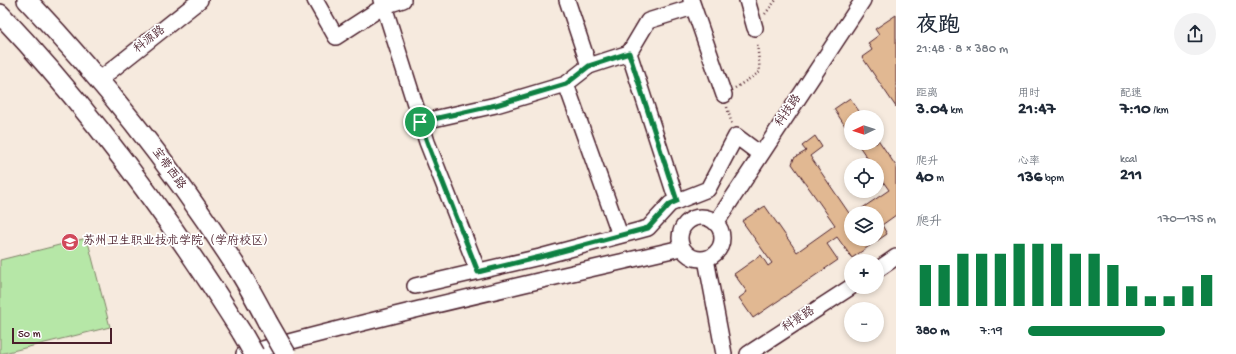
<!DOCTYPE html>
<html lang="zh">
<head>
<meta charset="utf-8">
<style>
  :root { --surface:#fff; --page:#f2f2f3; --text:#1f2937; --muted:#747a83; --accent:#0b8043 }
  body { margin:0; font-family:"Gochi Hand","LXGW WenKai TC",sans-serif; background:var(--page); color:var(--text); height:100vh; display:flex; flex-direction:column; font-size:15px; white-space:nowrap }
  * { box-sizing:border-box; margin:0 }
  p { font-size:13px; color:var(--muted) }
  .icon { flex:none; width:22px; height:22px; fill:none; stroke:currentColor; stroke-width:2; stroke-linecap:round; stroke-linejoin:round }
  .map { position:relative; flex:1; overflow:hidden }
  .details { display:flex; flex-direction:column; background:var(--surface); width:340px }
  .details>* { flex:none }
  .needle { width:26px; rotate:266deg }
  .buttons { position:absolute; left:844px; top:110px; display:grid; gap:8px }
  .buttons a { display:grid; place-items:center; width:40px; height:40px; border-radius:50%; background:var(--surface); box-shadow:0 2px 6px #0003; font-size:20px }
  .scale { position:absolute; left:12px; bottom:10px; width:100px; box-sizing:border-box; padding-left:4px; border:2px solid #4a1f2b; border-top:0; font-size:11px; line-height:14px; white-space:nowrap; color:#4a1f2b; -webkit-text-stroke:3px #fff; paint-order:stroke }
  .pin { position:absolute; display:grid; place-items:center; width:34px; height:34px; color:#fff; margin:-17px; border:2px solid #fff; border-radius:50%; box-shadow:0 1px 4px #0007 }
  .round { display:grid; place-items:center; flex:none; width:42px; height:42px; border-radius:21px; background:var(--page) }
  .head { display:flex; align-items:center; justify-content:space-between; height:68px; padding:0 20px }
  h1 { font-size:22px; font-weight:700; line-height:30px }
  .stats { display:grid; grid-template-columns:repeat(3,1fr); gap:6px; height:68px; padding:4px 20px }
  .stats div { display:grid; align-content:center }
  .stats b { font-size:17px; font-weight:700 }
  .stats small { font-size:11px; font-weight:400 }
  .stats p { font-size:11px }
  .chart { height:112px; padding:8px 20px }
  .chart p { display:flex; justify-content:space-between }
  .chart svg { width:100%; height:72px; margin-top:4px; stroke:var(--accent); stroke-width:6 }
  ul { padding:0 20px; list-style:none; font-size:13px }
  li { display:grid; grid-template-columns:64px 48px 1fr; align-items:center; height:30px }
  li i { height:10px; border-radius:5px; background:var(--accent) }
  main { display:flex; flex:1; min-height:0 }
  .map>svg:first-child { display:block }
  .green { fill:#b6e7a7; stroke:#808369 }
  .building { fill:#e1b892; stroke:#4a1f2b }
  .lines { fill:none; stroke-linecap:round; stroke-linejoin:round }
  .minor-casing { stroke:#4a1f2b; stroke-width:18 }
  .major-casing { stroke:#4a1f2b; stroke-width:22 }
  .path { stroke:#4a1f2b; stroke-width:2.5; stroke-dasharray:1 3; stroke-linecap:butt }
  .minor { stroke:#fff; stroke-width:15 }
  .major { stroke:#fff; stroke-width:19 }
  .major-bridge-casing { stroke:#4a1f2b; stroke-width:22; stroke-linecap:butt }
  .major-bridge { stroke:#fff; stroke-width:19 }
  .route-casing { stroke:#fff; stroke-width:8 }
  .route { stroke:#0b8043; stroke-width:5 }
  .labels { text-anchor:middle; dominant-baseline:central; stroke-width:3.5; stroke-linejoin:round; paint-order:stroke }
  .street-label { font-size:12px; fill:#4a1f2b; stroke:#fff }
  .poi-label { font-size:12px; fill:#4a1f2b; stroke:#fff; text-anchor:start }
</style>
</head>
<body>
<main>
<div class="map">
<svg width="896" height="354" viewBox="0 0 896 354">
  <rect width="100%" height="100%" fill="#f6eade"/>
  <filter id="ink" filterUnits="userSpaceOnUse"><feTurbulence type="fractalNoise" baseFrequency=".025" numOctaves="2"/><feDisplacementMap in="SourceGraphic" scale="8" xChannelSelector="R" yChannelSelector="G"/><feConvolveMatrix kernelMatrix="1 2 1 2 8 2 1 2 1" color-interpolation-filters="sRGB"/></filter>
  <g filter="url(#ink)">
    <!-- green -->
    <path class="green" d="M87 238 110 327 0 354V260Z"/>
    <!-- building -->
    <g class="building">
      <path d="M896 15V107L862 57 872 50 868 43 879 35 875 29Z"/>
      <path d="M850 98 863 117H851V135L834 109Z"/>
      <path d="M815 136 822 147 810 156 851 216V239H877V213H855L889 190 877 173V165H872L857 143H877V138L896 166V215L882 225 887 234 852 258 837 237 827 244 838 260 753 318 739 298 747 292 734 274 761 255 768 266 772 263 742 221 765 206 797 252 835 225 792 164 794 158 806 151 802 146Z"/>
    </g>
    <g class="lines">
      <defs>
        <g id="minor">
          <path d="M315 0 336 37 384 6 403 0"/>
          <path d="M381 0 384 6 427 142 478 271"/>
          <path d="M567 0 589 66 629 53"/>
          <path d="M691 0 724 95"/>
          <path d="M747 0 755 28"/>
          <path d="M589 66 566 84 620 235"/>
          <path d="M99 80 200 0"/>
          <path d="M420 122 496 105 566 84"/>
          <path d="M677 201 629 53 648 21 693 7"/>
          <circle cx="701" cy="238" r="21"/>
          <path d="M716 223 863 0"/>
          <path d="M706 259 724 354"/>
          <path d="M877 270 896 257"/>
          <path d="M415 286 540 257 648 228 670 204 708 189 736 136 760 154"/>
          <path d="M244 354C389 314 535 282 681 248"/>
          <path d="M748 354 851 287"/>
        </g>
        <g id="major">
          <path d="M27 0C106 83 177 174 239 271 249 287 258 304 267 321"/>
          <path d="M0 14C92 111 171 220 242 333"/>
        </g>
      </defs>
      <!-- minor casing -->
      <use href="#minor" class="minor-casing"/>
      <!-- major casing -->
      <use href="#major" class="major-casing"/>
      <!-- path -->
      <g class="path">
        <path d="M765 14 776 0"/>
        <path d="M735 88 760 72 757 42"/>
        <path d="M727 107 732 125"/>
      </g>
      <!-- minor -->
      <use href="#minor" class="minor"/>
      <!-- major -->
      <use href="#major" class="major"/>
      <defs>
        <g id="major-bridge">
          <path d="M267 321 286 354"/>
          <path d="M242 333 254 354"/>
        </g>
      </defs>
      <!-- major-bridge casing -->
      <use href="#major-bridge" class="major-bridge-casing"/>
      <!-- major-bridge -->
      <use href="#major-bridge" class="major-bridge"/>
    </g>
  </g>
  <g class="lines" filter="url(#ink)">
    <defs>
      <path id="route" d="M629 53 677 201 670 204 648 228 540 257 478 272 427 142 420 122 496 105 566 84 589 66Z"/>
    </defs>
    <!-- route casing -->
    <use href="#route" class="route-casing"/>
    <!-- route -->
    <use href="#route" class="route"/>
  </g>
  <!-- icons -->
  <defs>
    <symbol id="school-disc" viewBox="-11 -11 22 22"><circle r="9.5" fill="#d1495b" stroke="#fff"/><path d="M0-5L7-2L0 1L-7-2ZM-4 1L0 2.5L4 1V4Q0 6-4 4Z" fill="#fff"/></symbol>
  </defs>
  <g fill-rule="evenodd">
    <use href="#school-disc" x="60" y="232" width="20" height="20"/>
  </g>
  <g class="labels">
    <!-- street labels -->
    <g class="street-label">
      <text transform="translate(150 40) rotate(-38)">科源路</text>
      <text transform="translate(789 111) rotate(-56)">科技路</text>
      <text transform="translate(168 169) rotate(54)">宝带西路</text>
      <text transform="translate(799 320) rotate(-33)">科景路</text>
    </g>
    <!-- poi labels -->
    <g class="poi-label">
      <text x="83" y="242">苏州卫生职业技术学院（学府校区）</text>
    </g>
  </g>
</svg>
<div class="buttons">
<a><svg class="needle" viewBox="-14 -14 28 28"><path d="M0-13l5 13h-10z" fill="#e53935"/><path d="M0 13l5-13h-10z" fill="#747a83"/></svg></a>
<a><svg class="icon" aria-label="locate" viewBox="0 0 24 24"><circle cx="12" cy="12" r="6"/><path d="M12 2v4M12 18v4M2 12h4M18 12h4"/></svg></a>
<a><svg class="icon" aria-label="layers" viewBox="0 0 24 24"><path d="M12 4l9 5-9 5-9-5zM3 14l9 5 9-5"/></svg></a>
<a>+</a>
<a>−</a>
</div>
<div class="scale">50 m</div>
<div class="pin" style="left:420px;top:122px;background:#1e9e55"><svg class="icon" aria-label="arrive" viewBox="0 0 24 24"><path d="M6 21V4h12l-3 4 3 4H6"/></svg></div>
</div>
<section class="details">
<div class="head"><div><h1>夜跑</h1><p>21:48 · 8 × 380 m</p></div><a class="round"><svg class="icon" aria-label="share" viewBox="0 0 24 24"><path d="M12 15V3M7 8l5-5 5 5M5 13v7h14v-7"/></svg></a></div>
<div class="stats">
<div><p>距离</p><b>3.04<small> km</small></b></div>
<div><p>用时</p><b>21:47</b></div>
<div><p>配速</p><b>7:10<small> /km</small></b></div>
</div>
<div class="stats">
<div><p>爬升</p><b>40<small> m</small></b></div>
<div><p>心率</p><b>136<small> bpm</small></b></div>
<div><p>kcal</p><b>211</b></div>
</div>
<div class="chart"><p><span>爬升</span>170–175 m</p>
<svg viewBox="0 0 160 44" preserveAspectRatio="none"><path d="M5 44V19M15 44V19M25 44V12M35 44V12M45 44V12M55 44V6M65 44V6M75 44V6M85 44V12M95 44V12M105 44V19M115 44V32M125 44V38M135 44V38M145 44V32M155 44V25"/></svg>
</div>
<ul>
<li><b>380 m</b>7:19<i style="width:73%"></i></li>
</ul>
</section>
</main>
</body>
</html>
